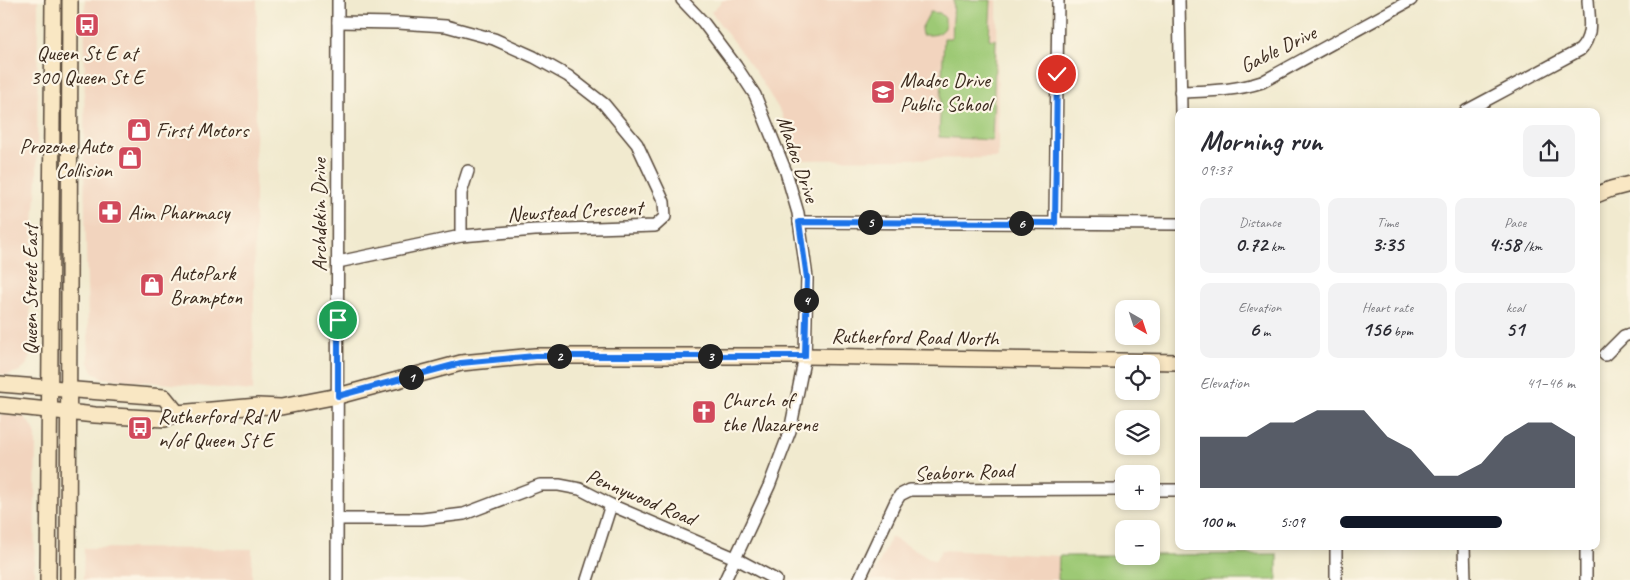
<!DOCTYPE html>
<html lang="en">
<head>
<meta charset="utf-8">
<style>
  :root { --surface:#fff; --page:#f2f2f3; --text:#2b2b33; --muted:#7c7c81; --accent:#111827 }
  body { margin:0; font-family:Caveat,sans-serif; background:var(--page); color:var(--text); height:100vh; display:flex; flex-direction:column; font-size:19px; white-space:nowrap }
  * { box-sizing:border-box; margin:0 }
  p { font-size:16px; color:var(--muted) }
  .icon { flex:none; width:28px; height:28px; fill:none; stroke:currentColor; stroke-width:2; stroke-linecap:round; stroke-linejoin:round }
  .map { position:relative; flex:1; overflow:hidden }
  .side { position:absolute; left:1175px; top:108px; width:425px; height:442px; display:flex; flex-direction:column; background:var(--surface); border-radius:10px; box-shadow:0 2px 8px #0003 }
  .side>* { flex:none }
  .needle { width:32px; rotate:141deg }
  .controls { position:absolute; left:1115px; top:300px; display:grid; gap:10px }
  .controls a { display:grid; place-items:center; width:45px; height:45px; border-radius:10px; background:var(--surface); box-shadow:0 2px 8px #0003; font-size:25px }
  .pin { position:absolute; display:grid; place-items:center; width:42px; height:42px; color:#fff; margin:-21px; border:2px solid #fff; border-radius:50%; box-shadow:0 1px 5px #0007 }
  .km { position:absolute; width:25px; height:25px; margin:-12px; border-radius:50%; background:#222; color:#fff; font-size:14px; line-height:25px; text-align:center }
  .round { display:grid; place-items:center; flex:none; width:52px; height:52px; border-radius:10px; background:var(--page) }
  .summary { display:flex; align-items:center; justify-content:space-between; height:85px; padding:0 25px }
  h1 { font-size:28px; font-weight:600; line-height:38px }
  .figures { display:grid; grid-template-columns:repeat(3,1fr); gap:8px; height:85px; padding:5px 25px }
  .figures div { display:grid; align-content:center; border-radius:10px; background:var(--page); text-align:center }
  .figures b { font-size:21px; font-weight:600 }
  .figures small { font-size:14px; font-weight:400 }
  .figures p { font-size:14px }
  .chart { height:140px; padding:10px 25px }
  .chart p { display:flex; justify-content:space-between }
  .chart svg { width:100%; height:90px; margin-top:5px; fill:var(--accent); opacity:.7 }
  ul { padding:0 25px; list-style:none; font-size:16px }
  li { display:grid; grid-template-columns:80px 60px 1fr; align-items:center; height:38px }
  li i { height:12px; border-radius:6px; background:var(--accent) }
  .map>svg:first-child { display:block }
  .built { fill:#f2d4be }
  .green { fill:#9dc975; stroke:#6c7a4a }
  .lines { fill:none; stroke-linecap:round; stroke-linejoin:round }
  .street-casing { stroke:#564739; stroke-width:14 }
  .secondary-casing { stroke:#564739; stroke-width:18 }
  .street { stroke:#fff; stroke-width:11 }
  .secondary { stroke:#f9e7c3; stroke-width:15 }
  .route-casing { stroke:#fff; stroke-width:10 }
  .route { stroke:#1a73e8; stroke-width:6 }
  .labels { text-anchor:middle; dominant-baseline:central; stroke-width:4.5; stroke-linejoin:round; paint-order:stroke }
  .street-label { font-size:21px; fill:#3b2a1e; stroke:#fcf5e5 }
  .poi-label { font-size:21px; fill:#3b2a1e; stroke:#fcf5e5; text-anchor:start }
</style>
</head>
<body>
<div class="map">
<svg width="1630" height="580" viewBox="0 0 1630 580">
  <rect width="100%" height="100%" fill="#fcf5e5"/>
  <filter id="ink" filterUnits="userSpaceOnUse"><feTurbulence type="fractalNoise" baseFrequency=".02" numOctaves="2"/><feDisplacementMap in="SourceGraphic" scale="10" xChannelSelector="R" yChannelSelector="G"/><feConvolveMatrix kernelMatrix="1 2 1 2 8 2 1 2 1" color-interpolation-filters="sRGB"/></filter>
  <filter id="wash" filterUnits="userSpaceOnUse"><feTurbulence type="fractalNoise" baseFrequency=".0096" numOctaves="4" result="noise"/><feDisplacementMap in="SourceGraphic" scale="20" xChannelSelector="R" yChannelSelector="G"/><feGaussianBlur stdDeviation="1.12" result="paint"/><feColorMatrix in="noise" values="0 0 0 0 0 0 0 0 0 0 0 0 0 0 0 0 0 1.4 0 .05"/><feComposite in="paint" operator="in"/></filter>
  <g filter="url(#wash)">
    <rect width="100%" height="100%" fill="#f1eacf"/>
    <!-- built -->
    <g class="built">
      <path d="M0 0H38L37 180 30 283V355L27 364 20 371 7 375 0 374Z"/>
      <path d="M85 0H257L253 391 103 378 94 373 89 363 84 172Z"/>
      <path d="M723 0H997L998 158 799 160 782 114 755 71 711 12Z"/>
      <path d="M0 414 24 417 33 427 36 436 34 580H0Z"/>
      <path d="M891 537 935 561 942 550 1059 556 1058 580H871Z"/>
      <path d="M84 548 252 549V580H83Z"/>
    </g>
    <!-- green -->
    <g class="green">
      <path d="M954 0H991L989 39 996 40 992 140 939 137 944 38H952Z"/>
      <path d="M930 12 940 13 945 18V28C939 36 932 35 922 35L921 29Z"/>
      <path d="M1277 554V580H1058L1059 556H1151V555Z"/>
    </g>
  </g>
  <g filter="url(#ink)">
    <g class="lines">
      <defs>
        <g id="street">
          <path d="M682 0 703 22 736 66 755 95 786 172 798 213 807 278 805 356 790 431 769 486 725 580"/>
          <path d="M1179 0 1181 111"/>
          <path d="M1180 92C1208 91 1235 91 1262 82L1411 0"/>
          <path d="M1466 111 1580 50C1594 35 1589 19 1588 0"/>
          <path d="M799 222 1179 224"/>
          <path d="M1055 223 1058 0"/>
          <path d="M461 236V193L468 171"/>
          <path d="M338 262 461 236 535 230 655 226 665 217 664 202 637 144 604 104 568 76 534 57 494 39 446 26 398 23 338 22"/>
          <path d="M1605 355 1624 336 1630 334"/>
          <path d="M1151 490H1179"/>
          <path d="M337 519H422L464 514 540 485H559L580 489 611 505 735 558 776 580"/>
          <path d="M1464 546 1465 580"/>
          <path d="M337 580 338 0"/>
          <path d="M587 580 611 505"/>
          <path d="M859 580 895 503 900 495 910 490 1124 489"/>
          <path d="M1336 580V546"/>
          <path d="M1586 580V546"/>
        </g>
        <g id="secondary">
          <path d="M1596 195 1611 189 1630 184"/>
          <path d="M0 384 164 397 177 413"/>
          <path d="M0 405 95 415 165 419 177 413 258 406 281 407 338 396 461 363 535 356H805L1179 362"/>
          <path d="M48 580 53 0"/>
          <path d="M68 580 70 0"/>
        </g>
      </defs>
      <!-- street casing -->
      <use href="#street" class="street-casing"/>
      <!-- secondary casing -->
      <use href="#secondary" class="secondary-casing"/>
      <!-- street -->
      <use href="#street" class="street"/>
      <!-- secondary -->
      <use href="#secondary" class="secondary"/>
    </g>
  </g>
  <g class="lines" filter="url(#ink)">
    <defs>
      <path id="route" d="M338 320V396L461 363 535 356H805L807 278 799 222 1055 223 1057 74"/>
    </defs>
    <!-- route casing -->
    <use href="#route" class="route-casing"/>
    <!-- route -->
    <use href="#route" class="route"/>
  </g>
  <!-- icons -->
  <defs>
    <symbol id="bus-square" viewBox="-11 -11 22 22"><rect x="-9" y="-9" width="18" height="18" rx="4" fill="#d1495b" stroke="#fcf5e5"/><path d="M-5-6H5V4H4V6H2V4H-2V6H-4V4H-5ZM-3.5-4V0h7V-4ZM-3.5 1.2v1.5H-2V1.2ZM2 1.2v1.5H3.5V1.2Z" fill="#fff"/></symbol>
    <symbol id="school-square" viewBox="-11 -11 22 22"><rect x="-9" y="-9" width="18" height="18" rx="4" fill="#d1495b" stroke="#fcf5e5"/><path d="M0-5L7-2L0 1L-7-2ZM-4 1L0 2.5L4 1V4Q0 6-4 4Z" fill="#fff"/></symbol>
    <symbol id="shop-square" viewBox="-11 -11 22 22"><rect x="-9" y="-9" width="18" height="18" rx="4" fill="#d1495b" stroke="#fcf5e5"/><path d="M-5-2.5h2.3a2.7 3.5 0 0 1 5.4 0H5L5.5 6h-11ZM-1.5-2.5h3a1.5 2.3 0 0 0-3 0Z" fill="#fff"/></symbol>
    <symbol id="pharmacy-square" viewBox="-11 -11 22 22"><rect x="-9" y="-9" width="18" height="18" rx="4" fill="#d1495b" stroke="#fcf5e5"/><path d="M-2-6h4v4h4v4h-4v4h-4v-4h-4v-4h4Z" fill="#fff"/></symbol>
    <symbol id="church-square" viewBox="-11 -11 22 22"><rect x="-9" y="-9" width="18" height="18" rx="4" fill="#d1495b" stroke="#fcf5e5"/><path d="M-1.2-6h2.4v3.5h3.3v2.4h-3.3V6h-2.4V-.1h-3.3v-2.4h3.3Z" fill="#fff"/></symbol>
  </defs>
  <g fill-rule="evenodd">
    <use href="#bus-square" x="73" y="11" width="28" height="28"/>
    <use href="#school-square" x="869" y="78" width="28" height="28"/>
    <use href="#shop-square" x="125" y="116" width="28" height="28"/>
    <use href="#shop-square" x="116" y="144" width="28" height="28"/>
    <use href="#pharmacy-square" x="96" y="198" width="28" height="28"/>
    <use href="#shop-square" x="138" y="271" width="28" height="28"/>
    <use href="#church-square" x="690" y="398" width="28" height="28"/>
    <use href="#bus-square" x="126" y="414" width="28" height="28"/>
  </g>
  <g class="labels">
    <!-- street labels -->
    <g class="street-label">
      <text transform="translate(1278 49) rotate(-26)">Gable Drive</text>
      <text transform="translate(798 159) rotate(71)">Madoc Drive</text>
      <text transform="translate(575 211) rotate(-3)">Newstead Crescent</text>
      <text transform="translate(319 215) rotate(-90)">Archdekin Drive</text>
      <text transform="translate(30 290) rotate(-90)">Queen Street East</text>
      <text transform="translate(915 337) rotate(1)">Rutherford Road North</text>
      <text transform="translate(964 472) rotate(-2)">Seaborn Road</text>
      <text transform="translate(641 497) rotate(23)">Pennywood Road</text>
    </g>
    <!-- poi labels -->
    <g class="poi-label">
      <text x="87" y="53" text-anchor="middle">Queen St E at<tspan x="87" dy="24">300 Queen St E</tspan></text>
      <text x="900" y="80">Madoc Drive<tspan x="900" dy="24">Public School</tspan></text>
      <text x="156" y="130">First Motors</text>
      <text x="112" y="146" text-anchor="end">Prozone Auto<tspan x="112" dy="24">Collision</tspan></text>
      <text x="128" y="212">Aim Pharmacy</text>
      <text x="170" y="273">AutoPark<tspan x="170" dy="24">Brampton</tspan></text>
      <text x="722" y="400">Church of<tspan x="722" dy="24">the Nazarene</tspan></text>
      <text x="158" y="416">Rutherford Rd N<tspan x="158" dy="24">n/of Queen St E</tspan></text>
    </g>
  </g>
</svg>
<div class="controls">
<a><svg class="needle" viewBox="-14 -14 28 28"><path d="M0-13l5 13h-10z" fill="#e53935"/><path d="M0 13l5-13h-10z" fill="#7c7c81"/></svg></a>
<a><svg class="icon" aria-label="locate" viewBox="0 0 24 24"><circle cx="12" cy="12" r="6"/><path d="M12 2v4M12 18v4M2 12h4M18 12h4"/></svg></a>
<a><svg class="icon" aria-label="layers" viewBox="0 0 24 24"><path d="M12 4l9 5-9 5-9-5zM3 14l9 5 9-5"/></svg></a>
<a>+</a>
<a>−</a>
</div>
<div class="pin" style="left:338px;top:320px;background:#1e9e55"><svg class="icon" aria-label="arrive" viewBox="0 0 24 24"><path d="M6 21V4h12l-3 4 3 4H6"/></svg></div>
<div class="pin" style="left:1057px;top:74px;background:#d93025"><svg class="icon" aria-label="check" viewBox="0 0 24 24"><path d="M5 12l5 5 9-10"/></svg></div>
<b class="km" style="left:411px;top:377px">1</b>
<b class="km" style="left:559px;top:356px">2</b>
<b class="km" style="left:710px;top:356px">3</b>
<b class="km" style="left:806px;top:300px">4</b>
<b class="km" style="left:870px;top:222px">5</b>
<b class="km" style="left:1021px;top:223px">6</b>
<section class="side">
<div class="summary"><div><h1>Morning run</h1><p>09:37</p></div><a class="round"><svg class="icon" aria-label="share" viewBox="0 0 24 24"><path d="M12 15V3M7 8l5-5 5 5M5 13v7h14v-7"/></svg></a></div>
<div class="figures">
<div><p>Distance</p><b>0.72<small> km</small></b></div>
<div><p>Time</p><b>3:35</b></div>
<div><p>Pace</p><b>4:58<small> /km</small></b></div>
</div>
<div class="figures">
<div><p>Elevation</p><b>6<small> m</small></b></div>
<div><p>Heart rate</p><b>156<small> bpm</small></b></div>
<div><p>kcal</p><b>51</b></div>
</div>
<div class="chart"><p><span>Elevation</span>41–46 m</p>
<svg viewBox="0 0 160 44" preserveAspectRatio="none"><path d="M0 44V19L10 19L20 19L30 12L40 12L50 6L60 6L70 6L80 19L90 25L100 38L110 38L120 32L130 19L140 12L150 12L160 19V44z"/></svg>
</div>
<ul>
<li><b>100 m</b>5:09<i style="width:69%"></i></li>
</ul>
</section>
</div>
</body>
</html>
